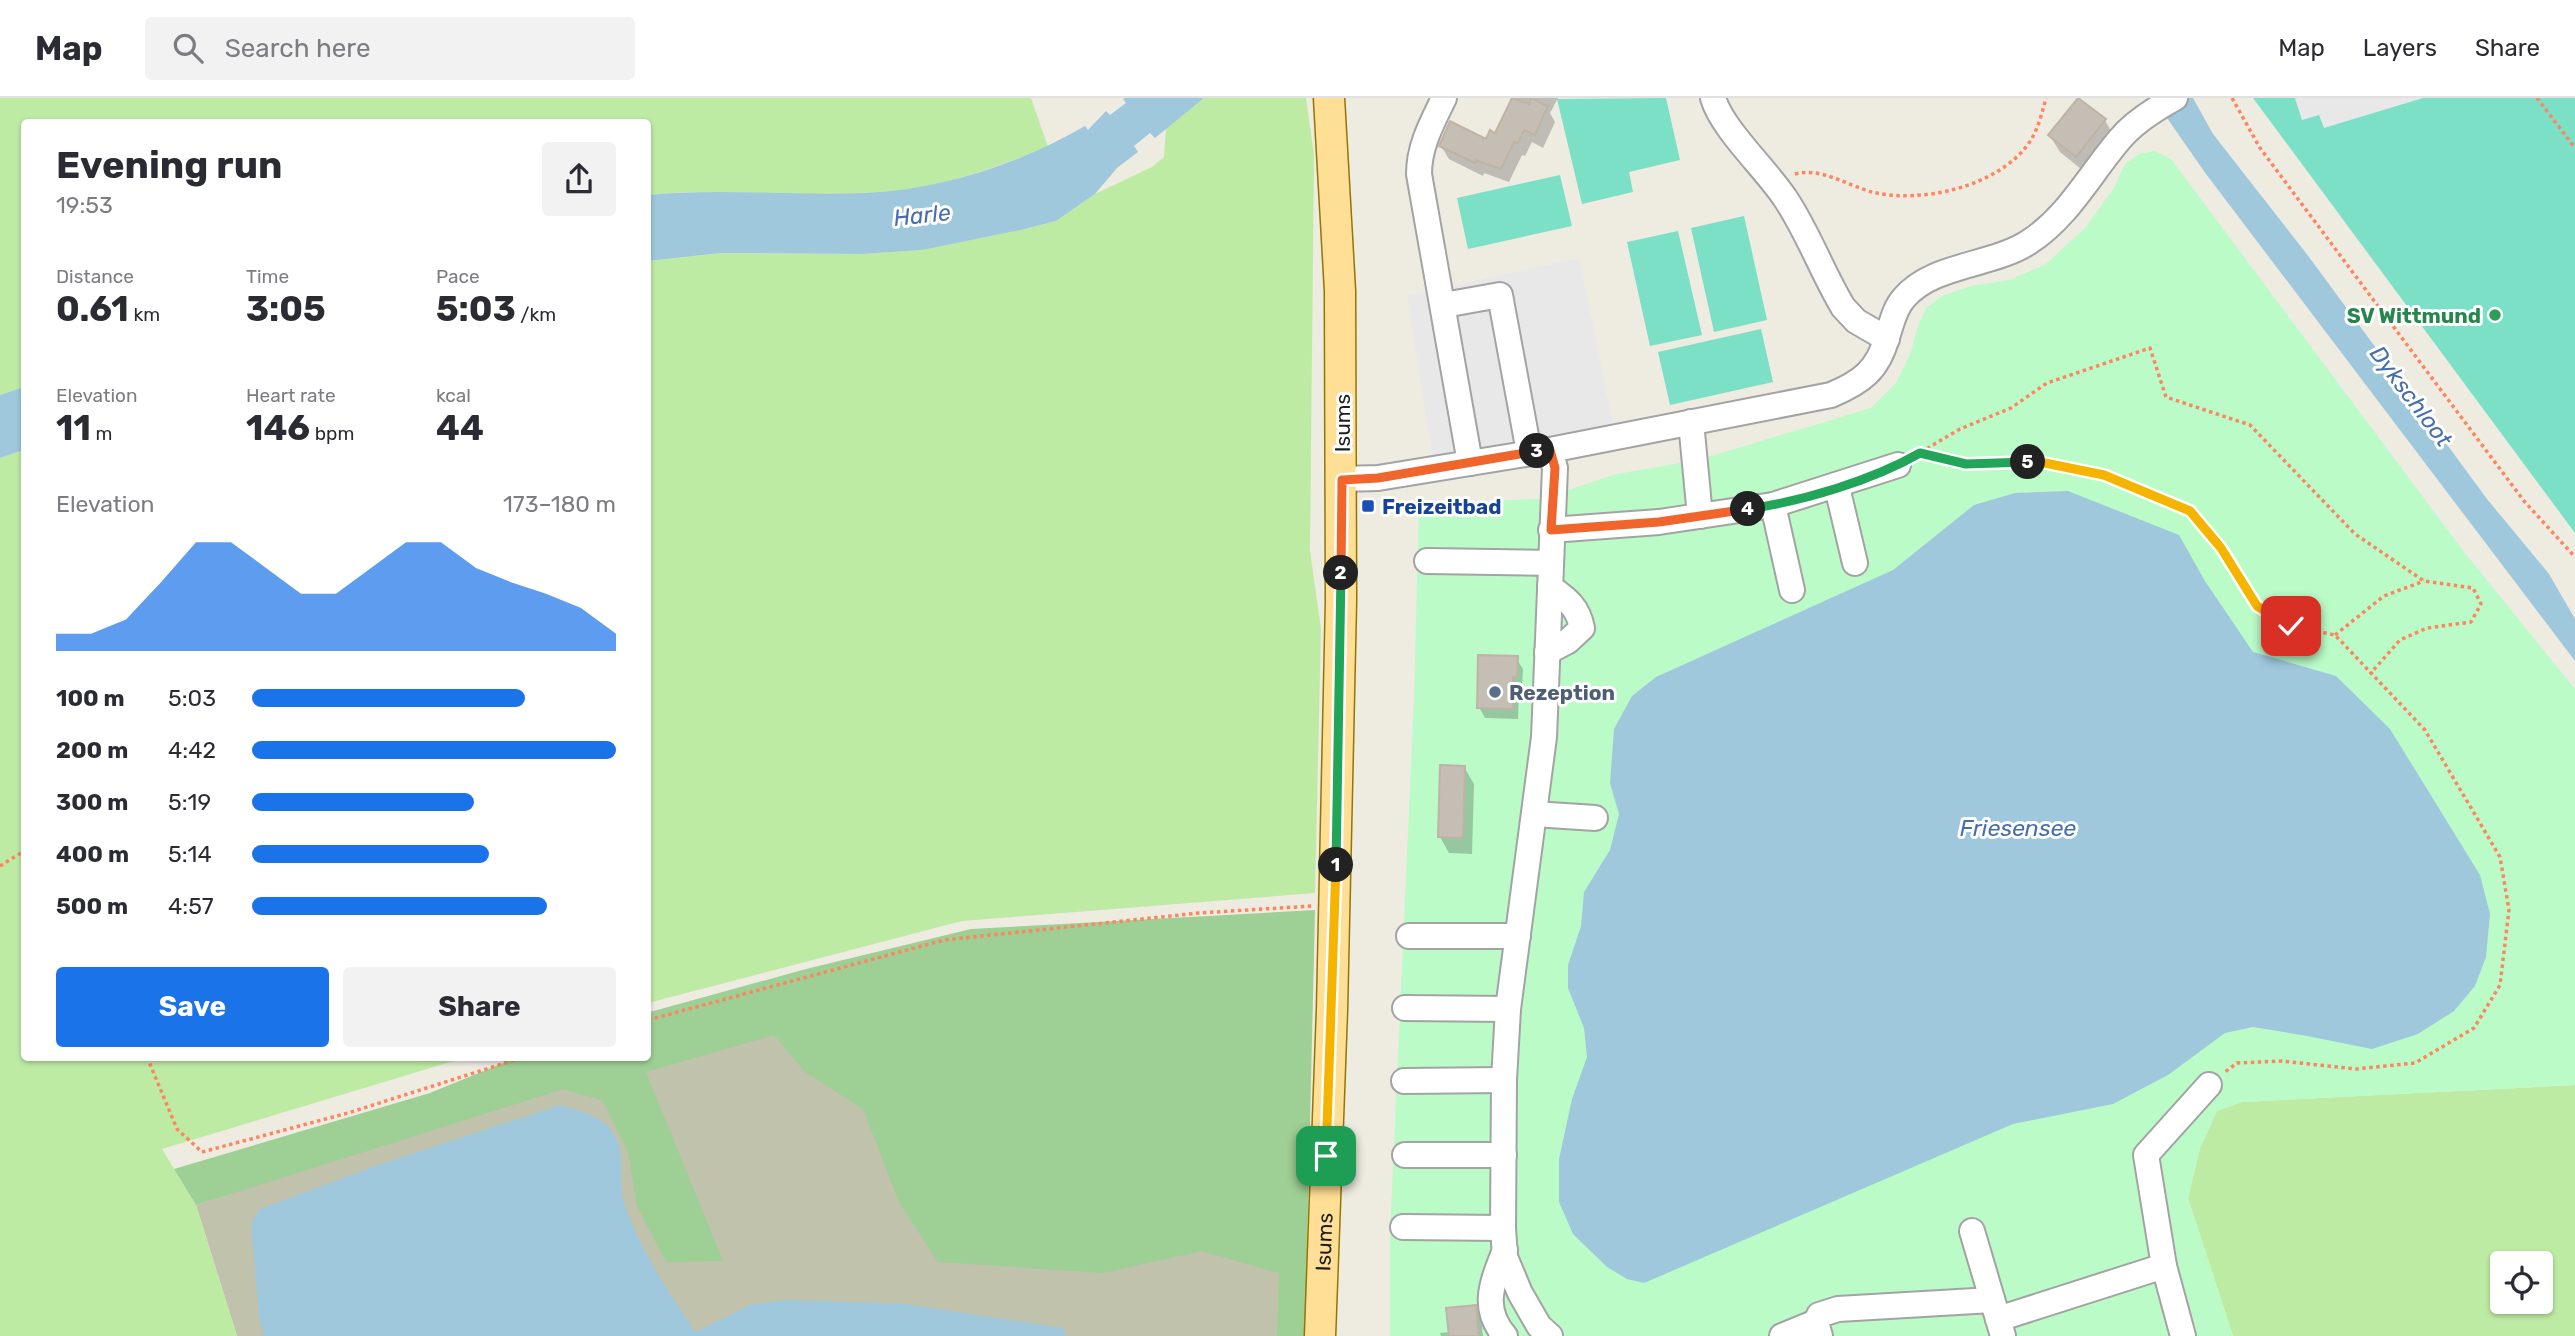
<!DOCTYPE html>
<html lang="en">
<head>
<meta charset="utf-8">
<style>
  :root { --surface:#fff; --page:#f2f2f3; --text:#2b2b33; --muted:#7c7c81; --line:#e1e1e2; --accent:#1a73e8 }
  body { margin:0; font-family:Rubik,sans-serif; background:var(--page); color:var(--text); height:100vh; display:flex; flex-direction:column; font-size:26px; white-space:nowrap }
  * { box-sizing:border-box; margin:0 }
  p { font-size:23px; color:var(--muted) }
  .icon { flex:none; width:38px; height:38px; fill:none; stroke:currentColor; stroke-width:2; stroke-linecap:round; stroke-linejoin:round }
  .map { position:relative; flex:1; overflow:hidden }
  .drawer { position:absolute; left:21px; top:21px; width:630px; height:942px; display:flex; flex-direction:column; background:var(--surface); border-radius:7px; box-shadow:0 2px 5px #0004 }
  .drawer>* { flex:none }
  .tools { position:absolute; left:2490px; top:1153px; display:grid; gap:14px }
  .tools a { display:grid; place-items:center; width:63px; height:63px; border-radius:7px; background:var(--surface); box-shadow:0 2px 5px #0004; font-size:35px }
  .pin { position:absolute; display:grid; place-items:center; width:60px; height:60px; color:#fff; margin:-30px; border-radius:14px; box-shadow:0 4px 10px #0006 }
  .km { position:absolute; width:35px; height:35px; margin:-18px; border-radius:50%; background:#222; color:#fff; font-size:19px; line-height:35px; text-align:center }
  .round { display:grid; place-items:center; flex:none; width:74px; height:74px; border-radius:7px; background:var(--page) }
  .head { display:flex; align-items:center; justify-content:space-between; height:119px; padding:0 35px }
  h1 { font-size:38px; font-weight:700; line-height:52px }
  .metrics { display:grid; grid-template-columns:repeat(3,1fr); gap:10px; height:119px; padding:7px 35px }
  .metrics div { display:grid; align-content:center }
  .metrics b { font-size:35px; font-weight:700 }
  .metrics small { font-size:19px; font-weight:400 }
  .metrics p { font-size:19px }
  .chart { height:196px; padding:14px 35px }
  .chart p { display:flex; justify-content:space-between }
  .chart svg { width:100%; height:126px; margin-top:7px; fill:var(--accent); opacity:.7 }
  .cta { display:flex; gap:14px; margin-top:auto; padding:14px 35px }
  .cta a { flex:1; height:80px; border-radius:7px; background:var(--accent); color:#fff; font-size:28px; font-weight:700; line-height:80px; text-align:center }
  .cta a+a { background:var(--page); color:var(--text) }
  ul { padding:0 35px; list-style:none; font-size:23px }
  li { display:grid; grid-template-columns:112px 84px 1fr; align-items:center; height:52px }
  li i { height:18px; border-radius:9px; background:var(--accent) }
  header { display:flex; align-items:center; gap:42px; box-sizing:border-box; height:98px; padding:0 35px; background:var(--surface); border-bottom:2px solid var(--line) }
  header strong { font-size:33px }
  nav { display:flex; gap:38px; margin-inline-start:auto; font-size:24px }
  .search { width:490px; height:63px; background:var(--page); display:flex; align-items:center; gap:18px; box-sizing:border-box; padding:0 24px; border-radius:7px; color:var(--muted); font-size:26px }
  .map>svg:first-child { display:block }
  .construction { fill:#c0c2ac }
  .grass { fill:#beeba4; fill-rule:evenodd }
  .forest { fill:#9ecf94 }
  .park { fill:#bbfbc8 }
  .pitch { fill:#7be0c6 }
  .parking { fill:#e8e8e8 }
  .water { fill:#9fc8dd }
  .shadow { fill:#0003 }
  .building { fill:#c5beb4; stroke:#c0b3a3; stroke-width:2 }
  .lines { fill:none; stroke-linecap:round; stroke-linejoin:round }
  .minor-casing { stroke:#a3a3a3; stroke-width:28 }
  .major-casing { stroke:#947500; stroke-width:33 }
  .path { stroke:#fe8561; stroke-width:3.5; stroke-dasharray:3.5 3.5; stroke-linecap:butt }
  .minor { stroke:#fff; stroke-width:24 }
  .major { stroke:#ffde95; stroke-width:30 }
  .split-1-casing { stroke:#fff; stroke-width:14 }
  .split-2-casing { stroke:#fff; stroke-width:14 }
  .split-3-casing { stroke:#fff; stroke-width:14 }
  .split-4-casing { stroke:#fff; stroke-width:14 }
  .split-5-casing { stroke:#fff; stroke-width:14 }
  .split-6-casing { stroke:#fff; stroke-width:14 }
  .split-1 { stroke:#f5b400; stroke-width:9 }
  .split-2 { stroke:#22a559; stroke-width:9 }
  .split-3 { stroke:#f0652b; stroke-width:9 }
  .split-4 { stroke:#f0652b; stroke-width:9 }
  .split-5 { stroke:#22a559; stroke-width:9 }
  .split-6 { stroke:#f5b400; stroke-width:9 }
  .leisure-dot { fill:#2e9e5b; stroke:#fff; stroke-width:2.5 }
  .transit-dot { fill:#1a4fb4; stroke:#fff; stroke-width:2.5 }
  .service-dot { fill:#5c6f8a; stroke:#fff; stroke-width:2.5 }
  .labels { text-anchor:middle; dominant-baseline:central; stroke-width:6; stroke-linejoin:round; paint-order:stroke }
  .leisure-label { font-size:21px; font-weight:bold; fill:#27864d; stroke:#fff; text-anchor:end }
  .street-label { font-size:21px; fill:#1c1c1c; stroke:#fff }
  .transit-label { font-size:21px; font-weight:bold; fill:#164399; stroke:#fff; text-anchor:start }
  .service-label { font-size:21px; font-weight:bold; fill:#4e5e75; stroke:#fff; text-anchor:start }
  .water-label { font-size:23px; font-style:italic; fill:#466dae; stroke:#fff }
</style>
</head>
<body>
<header>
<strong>Map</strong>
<div class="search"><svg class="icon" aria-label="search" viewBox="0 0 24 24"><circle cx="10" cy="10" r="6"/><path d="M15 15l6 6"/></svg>Search here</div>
<nav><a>Map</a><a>Layers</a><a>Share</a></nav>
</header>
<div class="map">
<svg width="2575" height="1238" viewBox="0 0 2575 1238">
  <rect width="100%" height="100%" fill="#eeebe1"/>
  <!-- construction -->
  <path class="construction" d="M1314 838 1298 1238H237L196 1107 646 959Z"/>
  <!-- grass -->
  <g class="grass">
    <path d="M0 0H1031L1048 49C1005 65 961 83 915 90 827 105 736 88 648 97V24H24V289L0 297Z"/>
    <path d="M1204 0H1306L1314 57 1310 453 1321 531 1315 795 962 823 648 905V163L721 155 862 156 921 152 1021 132 1056 123 1095 96 1152 69 1164 59 1166 30Z"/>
    <path d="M24 352V959H467L162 1051 196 1107 237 1238H0V360Z"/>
    <path d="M2575 987V1238H2233L2188 1100 2200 1050 2217 1013 2242 1004ZM2502 1166H2541V1204H2502Z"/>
  </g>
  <!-- forest -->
  <path class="forest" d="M1315 812 1305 1238H1277L1279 1175 1202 1153 1103 1175 938 1164 899 1104 863 1011 805 974 774 937 646 974 723 1163 666 1164 637 1108 628 1054 602 1002 563 991 196 1107 174 1071 430 995 518 959H648V915L650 914 806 871 971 831Z"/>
  <!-- park -->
  <path class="park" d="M2155 53 2171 61 2464 454 2575 591V987L2242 1004 2217 1013 2200 1050 2188 1100 2233 1238H1390V1137L1414 600 1419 405 1542 401 1617 376 1698 362 1871 310 1896 285 1911 254 1917 231 1926 210 1942 198 1971 188 2010 182 2046 166 2085 130 2114 90 2125 66 2139 56Z"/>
  <!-- pitch -->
  <g class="pitch">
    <path d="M1666 0 1680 62 1629 74 1633 94 1582 106 1557 1Z"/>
    <path d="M2253 0H2575V435Z"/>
    <path d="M1560 77 1572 128 1468 151 1457 100Z"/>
    <path d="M1744 118 1767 222 1714 234 1691 130Z"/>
    <path d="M1678 133 1702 237 1650 248 1627 144Z"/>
    <path d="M1761 231 1773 284 1670 307 1658 254Z"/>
  </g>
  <!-- parking -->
  <g class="parking">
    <path d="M2295 0H2423L2324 30 2319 17 2302 22Z"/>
    <path d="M1579 160 1614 331 1433 361 1407 198Z"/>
  </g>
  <!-- water -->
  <g class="water">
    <path d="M1125 0H1204L1155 40 1150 35 1134 48 1138 54 1117 70 1095 96 1056 123 1021 132 922 152 862 156 721 155 648 163V97C720 90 794 98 867 95 943 91 1019 66 1085 28L1088 32 1106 13 1110 17 1126 5 1123 1Z"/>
    <path d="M2156 0H2193L2213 36 2309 159 2487 401 2549 476 2575 521V563L2206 76 2167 20Z"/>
    <path d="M24 289V352L0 360V297Z"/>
    <path d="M2068 393 2179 437 2205 483 2253 554 2336 578 2390 631 2480 777 2490 816 2486 859 2475 888 2454 913 2418 936 2372 951 2307 938 2253 929 2225 935 2168 977 2113 1006 2013 1026 1644 1185 1627 1181 1607 1169 1573 1136 1559 1104V1061L1572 1001 1587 959 1584 930 1568 890V867L1581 828 1584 794 1610 752 1619 716 1610 685 1614 631 1632 598 1656 579 1893 472 1974 407 2015 395Z"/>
    <path d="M560 1007C579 1012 606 1020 615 1038 625 1056 619 1077 622 1096 629 1133 673 1203 696 1234L750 1207 787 1202 905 1206 1063 1230 1066 1238H264L259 1219 251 1125 260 1111 378 1067Z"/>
  </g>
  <!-- shadow -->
  <g class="shadow">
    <path d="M1514 0H1558L1550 15 1555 24 1543 50 1532 44 1525 58 1522 57 1509 84 1484 75 1483 78 1449 61 1441 48 1487 43 1496 37Z"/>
    <path d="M2105 22 2114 39 2086 75 2060 54 2050 38Z"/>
    <path d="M1516 560 1523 571 1522 589H1519L1518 621 1485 620 1479 609Z"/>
    <path d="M1464 669 1474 686 1472 756 1449 755 1440 739Z"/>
    <path d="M1475 1209 1481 1220 1483 1238H1441L1440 1235 1450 1234Z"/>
  </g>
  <!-- building -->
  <g class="building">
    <path d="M1512 0 1529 6 1531 0 1548 8 1535 37 1524 32 1518 45 1514 44 1501 71 1476 62 1475 65 1439 48 1450 23 1486 41 1490 32 1495 35Z"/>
    <path d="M2078 0 2106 21 2076 59 2048 37Z"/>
    <path d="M1478 557 1518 558 1517 579H1513V611L1477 610Z"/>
    <path d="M1440 667 1465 668 1463 740 1438 739Z"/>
    <path d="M1476 1207 1479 1238H1449L1446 1210Z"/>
  </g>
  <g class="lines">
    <defs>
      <g id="minor">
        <path d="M1444 0C1432 25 1419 48 1419 76L1470 365"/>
        <path d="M1713 0C1722 31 1765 70 1785 100 1808 134 1822 174 1843 209L1856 223 1887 241"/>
        <path d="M1444 207 1500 197 1529 354"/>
        <path d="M1691 324 1700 418"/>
        <path d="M1342 381 1378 380 1550 352 1831 297C1862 284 1878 272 1887 239 1892 225 1894 211 1904 200 1932 166 1993 168 2029 144 2068 119 2090 76 2120 41 2134 24 2155 11 2175 0"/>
        <path d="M1837 389 1855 465"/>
        <path d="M1773 407 1792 492"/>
        <path d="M1551 432 1659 424 1773 407 1898 367"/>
        <path d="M1427 463 1550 465"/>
        <path d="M1547 554 1568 543 1582 530C1578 509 1567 501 1550 489"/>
        <path d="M1534 716 1595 720"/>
        <path d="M1409 838H1518"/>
        <path d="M1405 910 1508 911"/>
        <path d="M1404 983 1504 982"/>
        <path d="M1405 1057H1504"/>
        <path d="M1403 1129 1503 1130"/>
        <path d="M1972 1133 2003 1238"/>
        <path d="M1998 1221 2164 1168"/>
        <path d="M1505 1238C1480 1209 1493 1183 1505 1152"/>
        <path d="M1550 1238 1539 1228 1520 1195 1505 1159 1503 1130 1504 982 1508 911 1544 639 1555 370 1550 352"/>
        <path d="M1782 1238 1816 1224"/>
        <path d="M1820 1238 1816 1224 1819 1217 1838 1211 1992 1202"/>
        <path d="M2183 1238 2164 1168 2146 1057 2209 987"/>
      </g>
      <g id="major">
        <path id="s1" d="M1320 1238 1332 912 1341 503 1340 193 1329 0"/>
      </g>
    </defs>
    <!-- minor casing -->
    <use href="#minor" class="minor-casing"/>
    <!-- major casing -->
    <use href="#major" class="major-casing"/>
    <!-- path -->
    <g class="path">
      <path d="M2232 0 2260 50 2360 184 2524 403 2575 459"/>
      <path d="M2537 0 2575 50"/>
      <path d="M1795 76C1821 69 1846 87 1872 94 1921 106 1998 89 2029 45 2038 32 2042 15 2046 0"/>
      <path d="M1920 354 1966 366 2040 364 2104 377 2190 413 2221 450 2257 508 2291 528 2335 537 2425 632 2500 759 2509 812 2500 887 2474 930 2415 965 2356 971 2282 963 2237 965 2225 974"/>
      <path d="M1921 354 1960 331 2011 310 2047 285 2150 250 2166 299 2250 327 2355 436 2424 483 2473 490 2481 506 2471 524 2427 530 2400 542 2370 576"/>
      <path d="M2335 537 2384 498 2424 483"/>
      <path d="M0 768 24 753"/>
      <path d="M648 922 944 842 1199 815 1312 808"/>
      <path d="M147 959 177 1031 202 1054 348 1015 524 959"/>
    </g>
    <!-- minor -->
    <use href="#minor" class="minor"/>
    <!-- major -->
    <use href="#major" class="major"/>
  </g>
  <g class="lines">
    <defs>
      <path id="split-1" d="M1326 1058 1336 767"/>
      <path id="split-2" d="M1336 767 1341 475"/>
      <path id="split-3" d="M1341 475 1342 382 1378 380 1537 353"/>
      <path id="split-4" d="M1537 353 1550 352 1555 370 1551 432 1659 424 1748 411"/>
      <path id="split-5" d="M1748 411C1803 403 1871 383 1920 355L1966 366 2028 364"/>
      <path id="split-6" d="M2028 364H2040L2104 377 2190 413 2221 450 2257 508 2291 528"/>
    </defs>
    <!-- split-1 casing -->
    <use href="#split-1" class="split-1-casing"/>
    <!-- split-2 casing -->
    <use href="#split-2" class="split-2-casing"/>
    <!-- split-3 casing -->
    <use href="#split-3" class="split-3-casing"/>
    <!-- split-4 casing -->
    <use href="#split-4" class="split-4-casing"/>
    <!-- split-5 casing -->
    <use href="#split-5" class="split-5-casing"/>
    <!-- split-6 casing -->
    <use href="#split-6" class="split-6-casing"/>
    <!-- split-1 -->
    <use href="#split-1" class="split-1"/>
    <!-- split-2 -->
    <use href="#split-2" class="split-2"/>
    <!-- split-3 -->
    <use href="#split-3" class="split-3"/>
    <!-- split-4 -->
    <use href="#split-4" class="split-4"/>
    <!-- split-5 -->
    <use href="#split-5" class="split-5"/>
    <!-- split-6 -->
    <use href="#split-6" class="split-6"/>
  </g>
  <!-- markers -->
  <circle class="leisure-dot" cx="2495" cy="217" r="7"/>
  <rect class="transit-dot" x="1361" y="401" width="14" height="14" rx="3.5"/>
  <circle class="service-dot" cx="1495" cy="594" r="7"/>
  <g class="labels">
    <!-- leisure labels -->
    <g class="leisure-label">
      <text x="2481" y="217">SV Wittmund</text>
    </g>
    <!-- street labels -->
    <g class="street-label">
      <text transform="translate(1342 325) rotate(-90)">Isums</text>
      <text stroke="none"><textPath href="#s1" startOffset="94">Isums</textPath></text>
    </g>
    <!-- transit labels -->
    <g class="transit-label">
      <text x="1382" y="408">Freizeitbad</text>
    </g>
    <!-- service labels -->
    <g class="service-label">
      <text x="1509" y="594">Rezeption</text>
    </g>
    <!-- water labels -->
    <g class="water-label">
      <text transform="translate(922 117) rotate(-6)">Harle</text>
      <text transform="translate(2411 298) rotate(53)">Dykschloot</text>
      <text x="2018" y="730">Friesensee</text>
    </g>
  </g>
</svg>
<div class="tools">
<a><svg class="icon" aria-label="locate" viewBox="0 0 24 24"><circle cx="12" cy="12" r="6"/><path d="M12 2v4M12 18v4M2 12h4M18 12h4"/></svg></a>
</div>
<div class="pin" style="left:1326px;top:1058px;background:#1e9e55"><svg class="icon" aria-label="arrive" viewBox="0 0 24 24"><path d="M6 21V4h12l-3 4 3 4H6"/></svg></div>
<div class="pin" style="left:2291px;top:528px;background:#d93025"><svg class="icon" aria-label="check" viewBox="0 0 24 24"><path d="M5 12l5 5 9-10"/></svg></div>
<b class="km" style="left:1336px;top:767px">1</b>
<b class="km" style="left:1341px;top:475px">2</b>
<b class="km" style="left:1537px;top:353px">3</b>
<b class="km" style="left:1748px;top:411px">4</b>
<b class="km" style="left:2028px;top:364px">5</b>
<section class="drawer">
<div class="head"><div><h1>Evening run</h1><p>19:53</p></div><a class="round"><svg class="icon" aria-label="share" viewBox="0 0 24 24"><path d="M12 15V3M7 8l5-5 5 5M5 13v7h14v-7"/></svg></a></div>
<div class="metrics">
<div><p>Distance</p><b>0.61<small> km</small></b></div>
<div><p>Time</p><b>3:05</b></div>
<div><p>Pace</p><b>5:03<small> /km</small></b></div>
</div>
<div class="metrics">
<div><p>Elevation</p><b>11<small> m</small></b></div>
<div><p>Heart rate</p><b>146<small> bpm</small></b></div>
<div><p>kcal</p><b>44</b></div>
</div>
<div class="chart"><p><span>Elevation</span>173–180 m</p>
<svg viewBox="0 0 160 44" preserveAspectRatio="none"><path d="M0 44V38L10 38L20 33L30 20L40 6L50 6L60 15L70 24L80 24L90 15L100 6L110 6L120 15L130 20L140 24L150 29L160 38V44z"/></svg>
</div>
<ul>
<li><b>100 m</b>5:03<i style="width:75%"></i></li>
<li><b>200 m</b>4:42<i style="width:100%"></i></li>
<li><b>300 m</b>5:19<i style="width:61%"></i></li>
<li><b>400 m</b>5:14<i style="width:65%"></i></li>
<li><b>500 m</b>4:57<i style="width:81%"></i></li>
</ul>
<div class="cta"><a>Save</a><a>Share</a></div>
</section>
</div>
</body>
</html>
